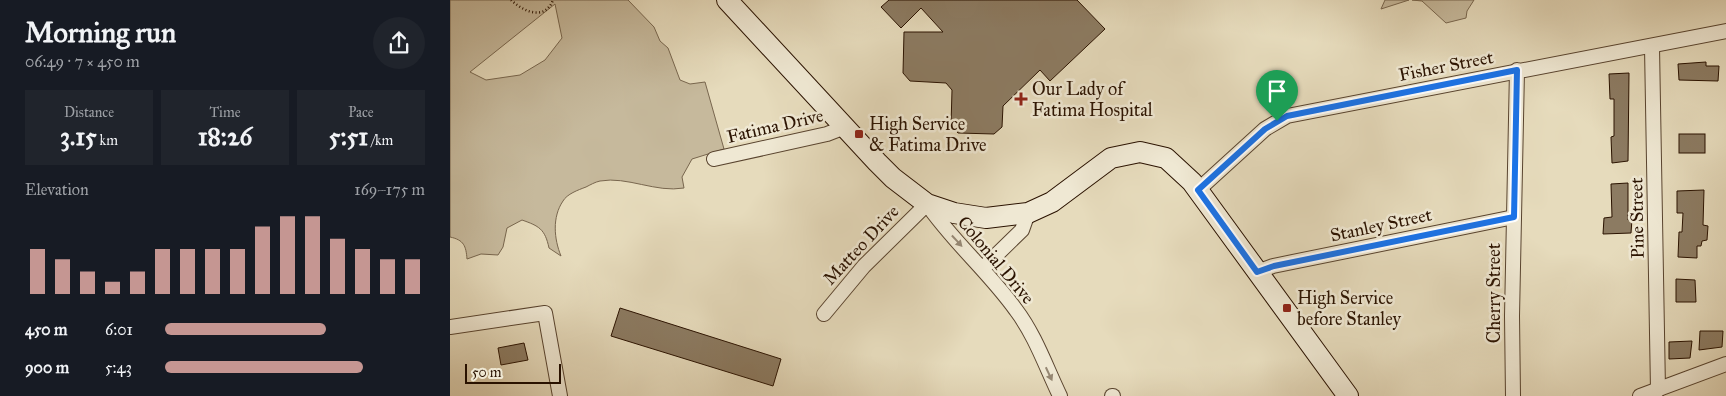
<!DOCTYPE html>
<html lang="en">
<head>
<meta charset="utf-8">
<style>
  :root { --surface:#171b24; --page:#20242c; --text:#f1f3f6; --muted:#9ea1a6; --accent:#c59692 }
  body { margin:0; font-family:"IM FELL Great Primer",serif; background:var(--page); color:var(--text); height:100vh; display:flex; flex-direction:column; font-size:19px; white-space:nowrap }
  * { box-sizing:border-box; margin:0 }
  p { font-size:16px; color:var(--muted) }
  .icon { flex:none; width:28px; height:28px; fill:none; stroke:currentColor; stroke-width:2; stroke-linecap:round; stroke-linejoin:round }
  .map { position:relative; flex:1; overflow:hidden }
  .sheet { display:flex; flex-direction:column; background:var(--surface); width:450px }
  .sheet>* { flex:none }
  .scale { position:absolute; left:15px; bottom:12px; width:96px; box-sizing:border-box; padding-left:5px; border:2px solid #2a1200; border-top:0; font-size:14px; line-height:18px; white-space:nowrap; color:#2a1200; -webkit-text-stroke:4px #efe8d3; paint-order:stroke }
  .pin { position:absolute; display:grid; place-items:center; width:42px; height:42px; color:#fff; margin:-51px -21px; border-radius:50% 50% 50% 0; rotate:-45deg; box-shadow:0 0 5px #0007 }
  .pin .icon { rotate:45deg }
  .round { display:grid; place-items:center; flex:none; width:52px; height:52px; border-radius:26px; background:var(--page) }
  .summary { display:flex; align-items:center; justify-content:space-between; height:85px; padding:0 25px }
  h1 { font-size:28px; font-weight:700; line-height:38px }
  .figures { display:grid; grid-template-columns:repeat(3,1fr); gap:8px; height:85px; padding:5px 25px }
  .figures div { display:grid; align-content:center; border-radius:0px; background:var(--page); text-align:center }
  .figures b { font-size:25px; font-weight:700 }
  .figures small { font-size:14px; font-weight:400 }
  .figures p { font-size:14px }
  .chart { height:140px; padding:10px 25px }
  .chart p { display:flex; justify-content:space-between }
  .chart svg { width:100%; height:90px; margin-top:5px; stroke:var(--accent); stroke-width:6 }
  ul { padding:0 25px; list-style:none; font-size:16px }
  li { display:grid; grid-template-columns:80px 60px 1fr; align-items:center; height:38px }
  li i { height:12px; border-radius:6px; background:var(--accent) }
  main { display:flex; flex:1; min-height:0 }
  .map>svg:first-child { display:block }
  .green { fill:#c6b99c; stroke:#78664e; fill-rule:evenodd }
  .building { fill:#8c7b62; stroke:#2a1200 }
  .lines { fill:none; stroke-linecap:round; stroke-linejoin:round }
  .minor-casing { stroke:#59442f; stroke-width:16 }
  .secondary-casing { stroke:#2a1200; stroke-width:22 }
  .path { stroke:#2a1200; stroke-width:2.5; stroke-dasharray:1 2.5; stroke-linecap:butt }
  .minor { stroke:#efe8d3; stroke-width:14 }
  .secondary { stroke:#efe8d3; stroke-width:20 }
  .oneway { fill:#968874 }
  .route-casing { stroke:#fff; stroke-width:10 }
  .route { stroke:#1a73e8; stroke-width:6 }
  .poi-dot { fill:#8f2418; stroke:#efe8d3; stroke-width:2 }
  .labels { text-anchor:middle; dominant-baseline:central; stroke-width:5; stroke-linejoin:round; paint-order:stroke }
  .street-label { font-size:18px; fill:#2a1200; stroke:#efe8d3 }
  .poi-label { font-size:18px; fill:#2a1200; stroke:#efe8d3; text-anchor:start }
</style>
</head>
<body>
<main>
<section class="sheet">
<div class="summary"><div><h1>Morning run</h1><p>06:49 · 7 × 450 m</p></div><a class="round"><svg class="icon" aria-label="share" viewBox="0 0 24 24"><path d="M12 15V3M7 8l5-5 5 5M5 13v7h14v-7"/></svg></a></div>
<div class="figures">
<div><p>Distance</p><b>3.15<small> km</small></b></div>
<div><p>Time</p><b>18:26</b></div>
<div><p>Pace</p><b>5:51<small> /km</small></b></div>
</div>
<div class="chart"><p><span>Elevation</span>169–175 m</p>
<svg viewBox="0 0 160 44" preserveAspectRatio="none"><path d="M5 44V22M15 44V27M25 44V33M35 44V38M45 44V33M55 44V22M65 44V22M75 44V22M85 44V22M95 44V11M105 44V6M115 44V6M125 44V17M135 44V22M145 44V27M155 44V27"/></svg>
</div>
<ul>
<li><b>450 m</b>6:01<i style="width:62%"></i></li>
<li><b>900 m</b>5:43<i style="width:76%"></i></li>
</ul>
</section>
<div class="map">
<svg width="1276" height="396" viewBox="0 0 1276 396">
  <rect width="100%" height="100%" fill="#e6dbbc"/>
  <filter id="stains"><feTurbulence type="fractalNoise" baseFrequency=".004" numOctaves="4"/><feColorMatrix values="0 0 0 0 .2 0 0 0 0 .09 0 0 0 0 .02 0 0 0 .5 -.17"/></filter>
  <radialGradient id="worn" r=".72"><stop offset=".6" stop-color="#630" stop-opacity="0"/><stop offset="1" stop-color="#630" stop-opacity=".3"/></radialGradient>
  <!-- green -->
  <g class="green">
    <path d="M0 0H178L204 27 210 41 218 48 230 80 240 84 255 82 274 149 242 159 232 177 234 188C206 193 177 176 150 181 145 182 140 185 136 187 128 190 117 194 113 201 102 217 104 239 111 256L99 248C95 229 89 226 72 220L57 228 53 247 48 255 31 254 17 259C16 246 14 240 0 237ZM105 4 112 38 95 60 70 75 36 80 20 72Z"/>
    <path d="M935 0H959L931 9Z"/>
    <path d="M962 0H1024L1017 11 1016 18 996 23 972 1Z"/>
  </g>
  <!-- building -->
  <g class="building">
    <path d="M439 0H627L655 29 600 81 590 70 553 106 552 127 544 134 508 133 501 126 502 90 496 83 460 81 453 73 454 32H493L471 8 451 28 431 7Z"/>
    <path d="M1256 62V66H1269L1268 81 1229 80 1228 64Z"/>
    <path d="M1179 73 1178 161 1162 163 1161 137 1164 136V99H1160L1159 74Z"/>
    <rect x="1229" y="134" width="26" height="19"/>
    <path d="M1178 183V220L1182 219 1181 233 1153 234 1154 218 1162 217 1161 184Z"/>
    <path d="M1254 190 1253 225 1258 226 1257 240 1252 241 1251 246H1247V258L1228 257 1229 232H1232L1233 213H1227V191Z"/>
    <path d="M1226 279 1245 280 1246 302H1226Z"/>
    <path d="M170 308 331 359 323 386 161 336Z"/>
    <path d="M1250 331H1273L1272 347 1249 350Z"/>
    <path d="M1242 341 1240 358 1219 359V342Z"/>
    <path d="M74 343 78 360 51 365 48 348Z"/>
  </g>
  <g class="lines">
    <defs>
      <g id="minor">
        <path d="M1202 47 1208 390"/>
        <path d="M264 159 377 134 395 127"/>
        <path d="M748 190 815 129 837 116 1276 31"/>
        <path d="M533 268 572 230 578 213"/>
        <path d="M807 272 823 266 1064 217"/>
        <path d="M374 314 414 266 477 204C503 242 539 272 566 310 585 335 596 367 610 396"/>
        <path d="M0 327 95 313 110 396"/>
        <path d="M662 396H663"/>
        <path d="M1063 396 1062 316 1067 70"/>
        <path d="M1190 396 1276 364"/>
      </g>
      <path id="secondary" d="M277 0 427 162 443 178 477 204 504 213 536 218 578 213 602 202 661 158 690 152 716 158 742 182 898 396"/>
    </defs>
    <!-- minor casing -->
    <use href="#minor" class="minor-casing"/>
    <!-- secondary casing -->
    <use href="#secondary" class="secondary-casing"/>
    <!-- path -->
    <path class="path" d="M61 0C74 12 95 21 103 0"/>
    <!-- minor -->
    <use href="#minor" class="minor"/>
    <!-- secondary -->
    <use href="#secondary" class="secondary"/>
  </g>
  <!-- one-way arrows -->
  <defs><path id="oneway-solid" d="M-6-.8H1V-3.2L6.5 0L1 3.2V.8H-6Z" transform="scale(1.25)"/></defs>
  <g class="oneway">
    <use href="#oneway-solid" transform="translate(507 241) rotate(47)"/>
    <use href="#oneway-solid" transform="translate(599 374) rotate(65)"/>
  </g>
  <g class="lines">
    <defs>
      <path id="route" d="M1067 70 1064 217 824 266 807 272 748 190 815 129 837 116Z"/>
    </defs>
    <!-- route casing -->
    <use href="#route" class="route-casing"/>
    <!-- route -->
    <use href="#route" class="route"/>
  </g>
  <!-- markers -->
  <g class="poi-dot">
    <path d="M568.5 91.5h5v5h5v5h-5v5h-5v-5h-5v-5h5z"/>
    <rect x="404" y="129" width="10" height="10" rx="2.5"/>
    <rect x="832" y="303" width="10" height="10" rx="2.5"/>
  </g>
  <g class="labels">
    <!-- street labels -->
    <g class="street-label">
      <text transform="translate(996 66) rotate(-11)">Fisher Street</text>
      <text transform="translate(325 126) rotate(-13)">Fatima Drive</text>
      <text transform="translate(1187 218) rotate(-91)">Pine Street</text>
      <text transform="translate(931 225) rotate(-12)">Stanley Street</text>
      <text transform="translate(411 245) rotate(-47)">Matteo Drive</text>
      <text transform="translate(546 260) rotate(50)">Colonial Drive</text>
      <text transform="translate(1044 293) rotate(-90)">Cherry Street</text>
    </g>
    <!-- poi labels -->
    <g class="poi-label">
      <text x="582" y="89">Our Lady of<tspan x="582" dy="21">Fatima Hospital</tspan></text>
      <text x="419" y="124">High Service<tspan x="419" dy="21">&amp; Fatima Drive</tspan></text>
      <text x="847" y="298">High Service<tspan x="847" dy="21">before Stanley</tspan></text>
    </g>
  </g>
  <rect width="100%" height="100%" filter="url(#stains)"/>
  <rect width="100%" height="100%" fill="url(#worn)"/>
</svg>
<div class="scale">50 m</div>
<div class="pin" style="left:827px;top:121px;background:#1e9e55"><svg class="icon" aria-label="arrive" viewBox="0 0 24 24"><path d="M6 21V4h12l-3 4 3 4H6"/></svg></div>
</div>
</main>
</body>
</html>
